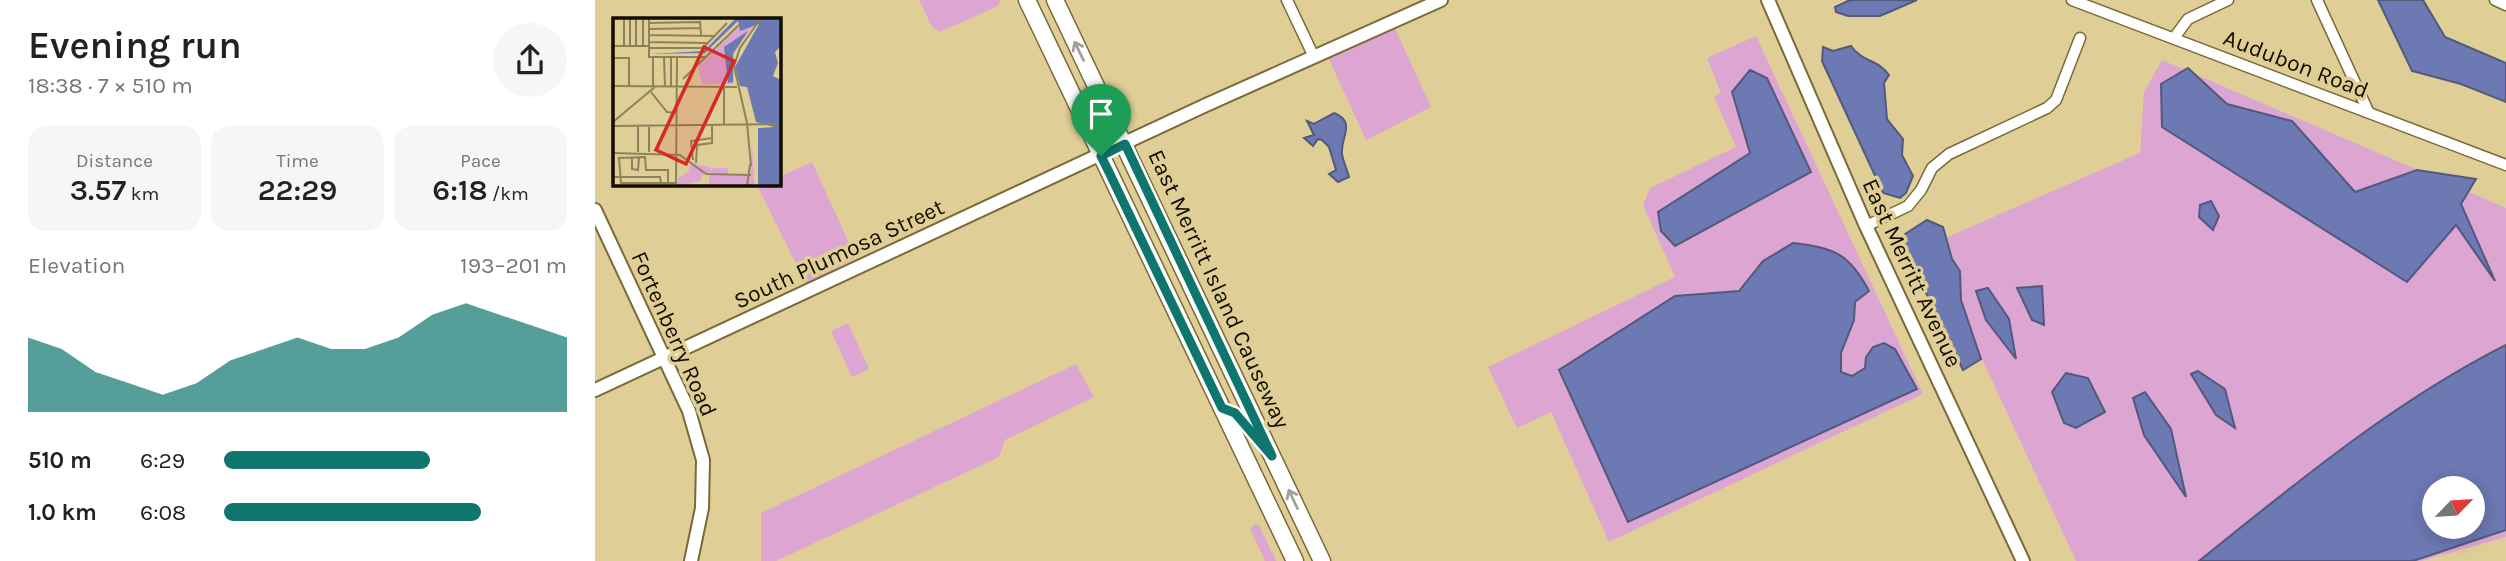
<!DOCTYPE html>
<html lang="en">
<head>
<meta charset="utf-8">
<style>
  :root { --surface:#fff; --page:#f6f6f6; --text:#222; --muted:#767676; --accent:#0f766e }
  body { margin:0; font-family:Karla,sans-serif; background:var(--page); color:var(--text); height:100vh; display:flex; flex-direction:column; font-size:26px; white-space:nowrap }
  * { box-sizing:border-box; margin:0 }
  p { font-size:23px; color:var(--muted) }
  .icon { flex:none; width:38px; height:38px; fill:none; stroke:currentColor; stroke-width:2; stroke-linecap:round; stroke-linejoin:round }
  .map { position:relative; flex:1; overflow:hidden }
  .panel { display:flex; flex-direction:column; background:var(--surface); width:595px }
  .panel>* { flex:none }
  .needle { width:46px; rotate:65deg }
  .fabs { position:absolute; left:1827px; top:476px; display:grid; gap:14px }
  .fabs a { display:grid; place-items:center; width:63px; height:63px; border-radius:50%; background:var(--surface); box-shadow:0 4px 18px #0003; font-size:35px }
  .pin { position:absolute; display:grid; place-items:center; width:60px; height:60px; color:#fff; margin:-72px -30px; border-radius:50% 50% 50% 0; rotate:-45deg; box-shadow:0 0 7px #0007 }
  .pin .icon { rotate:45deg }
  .round { display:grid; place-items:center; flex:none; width:74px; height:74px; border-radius:37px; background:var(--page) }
  .head { display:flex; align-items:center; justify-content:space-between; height:119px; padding:0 28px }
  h1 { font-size:38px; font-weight:600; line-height:52px }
  .stats { display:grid; grid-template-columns:repeat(3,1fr); gap:10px; height:119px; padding:7px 28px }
  .stats div { display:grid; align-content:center; border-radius:18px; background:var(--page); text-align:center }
  .stats b { font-size:30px; font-weight:600 }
  .stats small { font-size:19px; font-weight:400 }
  .stats p { font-size:19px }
  .chart { height:196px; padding:14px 28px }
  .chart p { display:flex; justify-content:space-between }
  .chart svg { width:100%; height:126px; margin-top:7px; fill:var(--accent); opacity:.7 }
  ul { padding:0 28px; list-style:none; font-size:23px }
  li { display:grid; grid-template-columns:112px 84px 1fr; align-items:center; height:52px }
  li i { height:18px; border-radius:9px; background:var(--accent) }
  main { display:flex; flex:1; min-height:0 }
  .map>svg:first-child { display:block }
  .green { fill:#dda5d2; fill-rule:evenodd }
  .water { fill:#6c79b3; stroke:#52597d; stroke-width:2; fill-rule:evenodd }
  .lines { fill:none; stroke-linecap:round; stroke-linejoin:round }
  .minor-casing { stroke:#796a36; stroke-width:13 }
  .tertiary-casing { stroke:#796a36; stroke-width:16 }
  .primary-casing { stroke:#796a36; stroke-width:19 }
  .minor { stroke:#fff; stroke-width:10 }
  .tertiary { stroke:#fff; stroke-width:12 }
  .primary { stroke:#fff; stroke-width:16 }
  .oneway { stroke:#a19f99 }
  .route-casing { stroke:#fff; stroke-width:14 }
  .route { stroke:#0f766e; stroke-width:9 }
  .labels { text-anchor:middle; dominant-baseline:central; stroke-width:7; stroke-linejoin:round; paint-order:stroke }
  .street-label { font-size:23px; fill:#140e00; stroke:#dfcf97 }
  .inset-road { fill:none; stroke:#8e825b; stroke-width:2 }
  .view { fill:#d62828; fill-opacity:0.15; stroke:#d62828; stroke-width:3.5 }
  .inset-edge { fill:none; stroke:#140e00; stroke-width:3.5 }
</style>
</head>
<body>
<main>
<section class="panel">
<div class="head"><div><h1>Evening run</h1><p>18:38 · 7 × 510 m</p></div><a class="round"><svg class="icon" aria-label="share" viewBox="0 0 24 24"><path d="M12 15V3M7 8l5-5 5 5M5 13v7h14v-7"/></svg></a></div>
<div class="stats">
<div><p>Distance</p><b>3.57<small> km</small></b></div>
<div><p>Time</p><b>22:29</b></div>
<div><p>Pace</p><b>6:18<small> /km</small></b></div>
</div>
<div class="chart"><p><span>Elevation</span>193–201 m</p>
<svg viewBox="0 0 160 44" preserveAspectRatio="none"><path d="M0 44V18L10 22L20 30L30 34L40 38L50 34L60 26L70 22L80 18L90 22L100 22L110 18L120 10L130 6L140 10L150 14L160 18V44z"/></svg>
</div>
<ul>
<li><b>510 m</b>6:29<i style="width:60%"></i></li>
<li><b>1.0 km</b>6:08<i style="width:75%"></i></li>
</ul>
</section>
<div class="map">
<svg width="1911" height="561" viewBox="0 0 1911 561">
  <rect width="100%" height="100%" fill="#dfcf97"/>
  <!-- green -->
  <g class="green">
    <path d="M324 0H405L403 6 345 32 337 27Z"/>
    <path d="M799 26 836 107 771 140 733 57Z"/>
    <path d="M1161 36 1328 394 1014 542 956 412 922 428 893 367 1080 277 1048 205 1055 188 1141 147 1119 97 1126 93 1112 58Z"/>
    <path d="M1567 60 1911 208V537L1826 561H1481L1334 245 1545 153 1549 92ZM1839 488H1878V527H1839Z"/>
    <path d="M217 162 261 258 211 284 163 187 184 184V177Z"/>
    <path d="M253 323 274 369 257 377 236 331Z"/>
    <path d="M481 364 499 397 410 440 404 457 181 561H166V513Z"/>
    <path d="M660 524 664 525 681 561H670L655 529Z"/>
  </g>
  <!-- water -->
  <g class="water">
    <path d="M1255 0H1322L1285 16H1253L1241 12 1240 7Z"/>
    <path d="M1783 0H1828L1850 37 1911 63V102L1866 84 1817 71Z"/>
    <path d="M1256 46C1267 62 1284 60 1294 75L1289 83 1292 119 1308 139 1307 155 1318 176 1311 193 1305 198 1288 193 1227 61 1228 47 1238 51Z"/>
    <path d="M1593 68 1632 104 1697 121 1760 192 1822 170 1881 179 1866 204 1900 281 1861 225 1812 282 1567 127 1566 84Z"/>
    <path d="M1155 70 1172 78 1216 172 1080 246 1066 231 1063 212 1155 153 1137 92Z"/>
    <path d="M739 113C762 122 745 138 747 154 748 161 752 169 754 177L743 182 734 174 741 170 734 147 727 140 723 139 718 146 709 138 719 135 712 121 719 124Z"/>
    <path d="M1616 201 1624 216 1618 230 1604 217 1605 205Z"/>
    <path d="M1332 220 1348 227 1357 259 1365 271 1366 300 1386 359 1368 370 1308 245 1310 234Z"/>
    <path d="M1198 243C1239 248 1254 253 1274 291L1260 302 1259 320 1246 353V372L1257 376 1270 368 1271 357 1278 347 1289 343 1300 349 1322 389 1033 522 964 370 1080 296 1144 291 1168 261Z"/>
    <path d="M1447 286 1449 325 1437 320 1422 288Z"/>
    <path d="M1393 288 1414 319 1421 359 1391 320 1381 291Z"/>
    <path d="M1911 345V530L1818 561H1604C1701 483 1800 401 1911 345ZM1839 488H1878V527H1839Z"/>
    <path d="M1603 371 1630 389 1640 428 1621 415 1596 374Z"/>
    <path d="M1471 373 1493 378 1510 412 1481 428 1469 423 1457 392Z"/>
    <path d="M1550 392 1576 429 1591 497 1549 435 1538 398Z"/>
  </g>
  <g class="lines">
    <defs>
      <g id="minor">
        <path d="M692 0 719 57"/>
        <path d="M1477 0 1911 165"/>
        <path d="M1722 0 1773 111"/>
        <path d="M1900 0 1911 5"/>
        <path d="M1579 38 1593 19 1633 0"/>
        <path d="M1271 226 1313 206 1326 190 1337 168 1354 154 1452 108 1461 100 1485 38"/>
      </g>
      <g id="tertiary">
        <path d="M1173 0 1271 226 1428 561"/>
        <path d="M0 210 94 411 108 460 107 508 96 561"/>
        <path d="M0 390 611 105 846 0"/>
      </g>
      <g id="primary">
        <path d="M432 0 700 561"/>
        <path d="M460 0 727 561"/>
      </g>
    </defs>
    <!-- minor casing -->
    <use href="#minor" class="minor-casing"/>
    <!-- tertiary casing -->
    <use href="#tertiary" class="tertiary-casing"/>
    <!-- primary casing -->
    <use href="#primary" class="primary-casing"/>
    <!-- minor -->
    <use href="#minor" class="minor"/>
    <!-- tertiary -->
    <use href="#tertiary" class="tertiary"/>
    <!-- primary -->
    <use href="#primary" class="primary"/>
  </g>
  <!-- one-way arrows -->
  <defs><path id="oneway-shaft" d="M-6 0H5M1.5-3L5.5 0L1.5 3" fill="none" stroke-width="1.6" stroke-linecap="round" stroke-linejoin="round" transform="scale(1.75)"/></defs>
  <g class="oneway">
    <use href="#oneway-shaft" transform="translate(484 51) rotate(-116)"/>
    <use href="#oneway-shaft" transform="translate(698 499) rotate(-115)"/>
  </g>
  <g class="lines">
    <defs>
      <path id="route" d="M530 144 677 456 640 413 627 408 513 170 506 156Z"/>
    </defs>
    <!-- route casing -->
    <use href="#route" class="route-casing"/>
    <!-- route -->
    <use href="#route" class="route"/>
  </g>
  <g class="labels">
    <!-- street labels -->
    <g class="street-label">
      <text transform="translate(1701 64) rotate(21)">Audubon Road</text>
      <text transform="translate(244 254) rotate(-25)">South Plumosa Street</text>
      <text transform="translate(1317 273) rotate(65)">East Merritt Avenue</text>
      <text transform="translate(624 289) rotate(65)">East Merritt Island Causeway</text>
      <text transform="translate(79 334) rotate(66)">Fortenberry Road</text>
    </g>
  </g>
  <!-- overview -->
  <g transform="translate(18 18)">
    <rect width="168" height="168" fill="#dfcf97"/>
    <path d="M141 7 121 34V66H89L85 49 127 8V12ZM139 127 141 163 145 168H96V156H90L87 163 64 168 65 160 75 154 78 145 97 149 98 155 99 150H115V157L136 156Z" fill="#dda5d2"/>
    <path d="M123 0H168V28L162 34 165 45 160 58 168 62V168H145V110L161 109 143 104 134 69 127 68 122 49 146 6 127 13 125 3 92 35 37 36 91 33ZM135 13 120 36V64L115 65 111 29Z" fill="#6c79b3"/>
    <path class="inset-road" d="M30 1V28M36 1V39H93M36 5 87 4 88 17M36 11 88 10M36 17 101 18M36 24 94 25M0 28H36M11 28V1M17 28V1M23 28V1M36 30H90L114 5M51 39 52 68M58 39V68M0 40H16V68M70 61 126 7M0 68 124 69M40 68V39M38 74 54 94 64 95M0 104 43 68M111 107V69M0 108 168 106M25 109V134M36 134V109M0 135 67 137 93 156 138 157M19 139V151L25 152 26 139M80 142 78 123 99 120M83 145 84 127 99 125V108M138 148 134 105 121 48 127 30 148 0M0 159H47L48 165M55 165V152H33L32 139 6 140 8 165H63M63 167 64 39M134 168 137 146"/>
    <path class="view" d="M91 29 121 43 73 146 43 132Z"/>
    <rect width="168" height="168" class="inset-edge"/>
  </g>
</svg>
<div class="fabs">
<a><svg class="needle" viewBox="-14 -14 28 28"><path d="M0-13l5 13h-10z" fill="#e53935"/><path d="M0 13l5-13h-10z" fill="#767676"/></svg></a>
</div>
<div class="pin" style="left:506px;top:156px;background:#1e9e55"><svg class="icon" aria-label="arrive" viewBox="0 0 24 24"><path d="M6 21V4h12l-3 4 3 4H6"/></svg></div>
</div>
</main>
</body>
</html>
